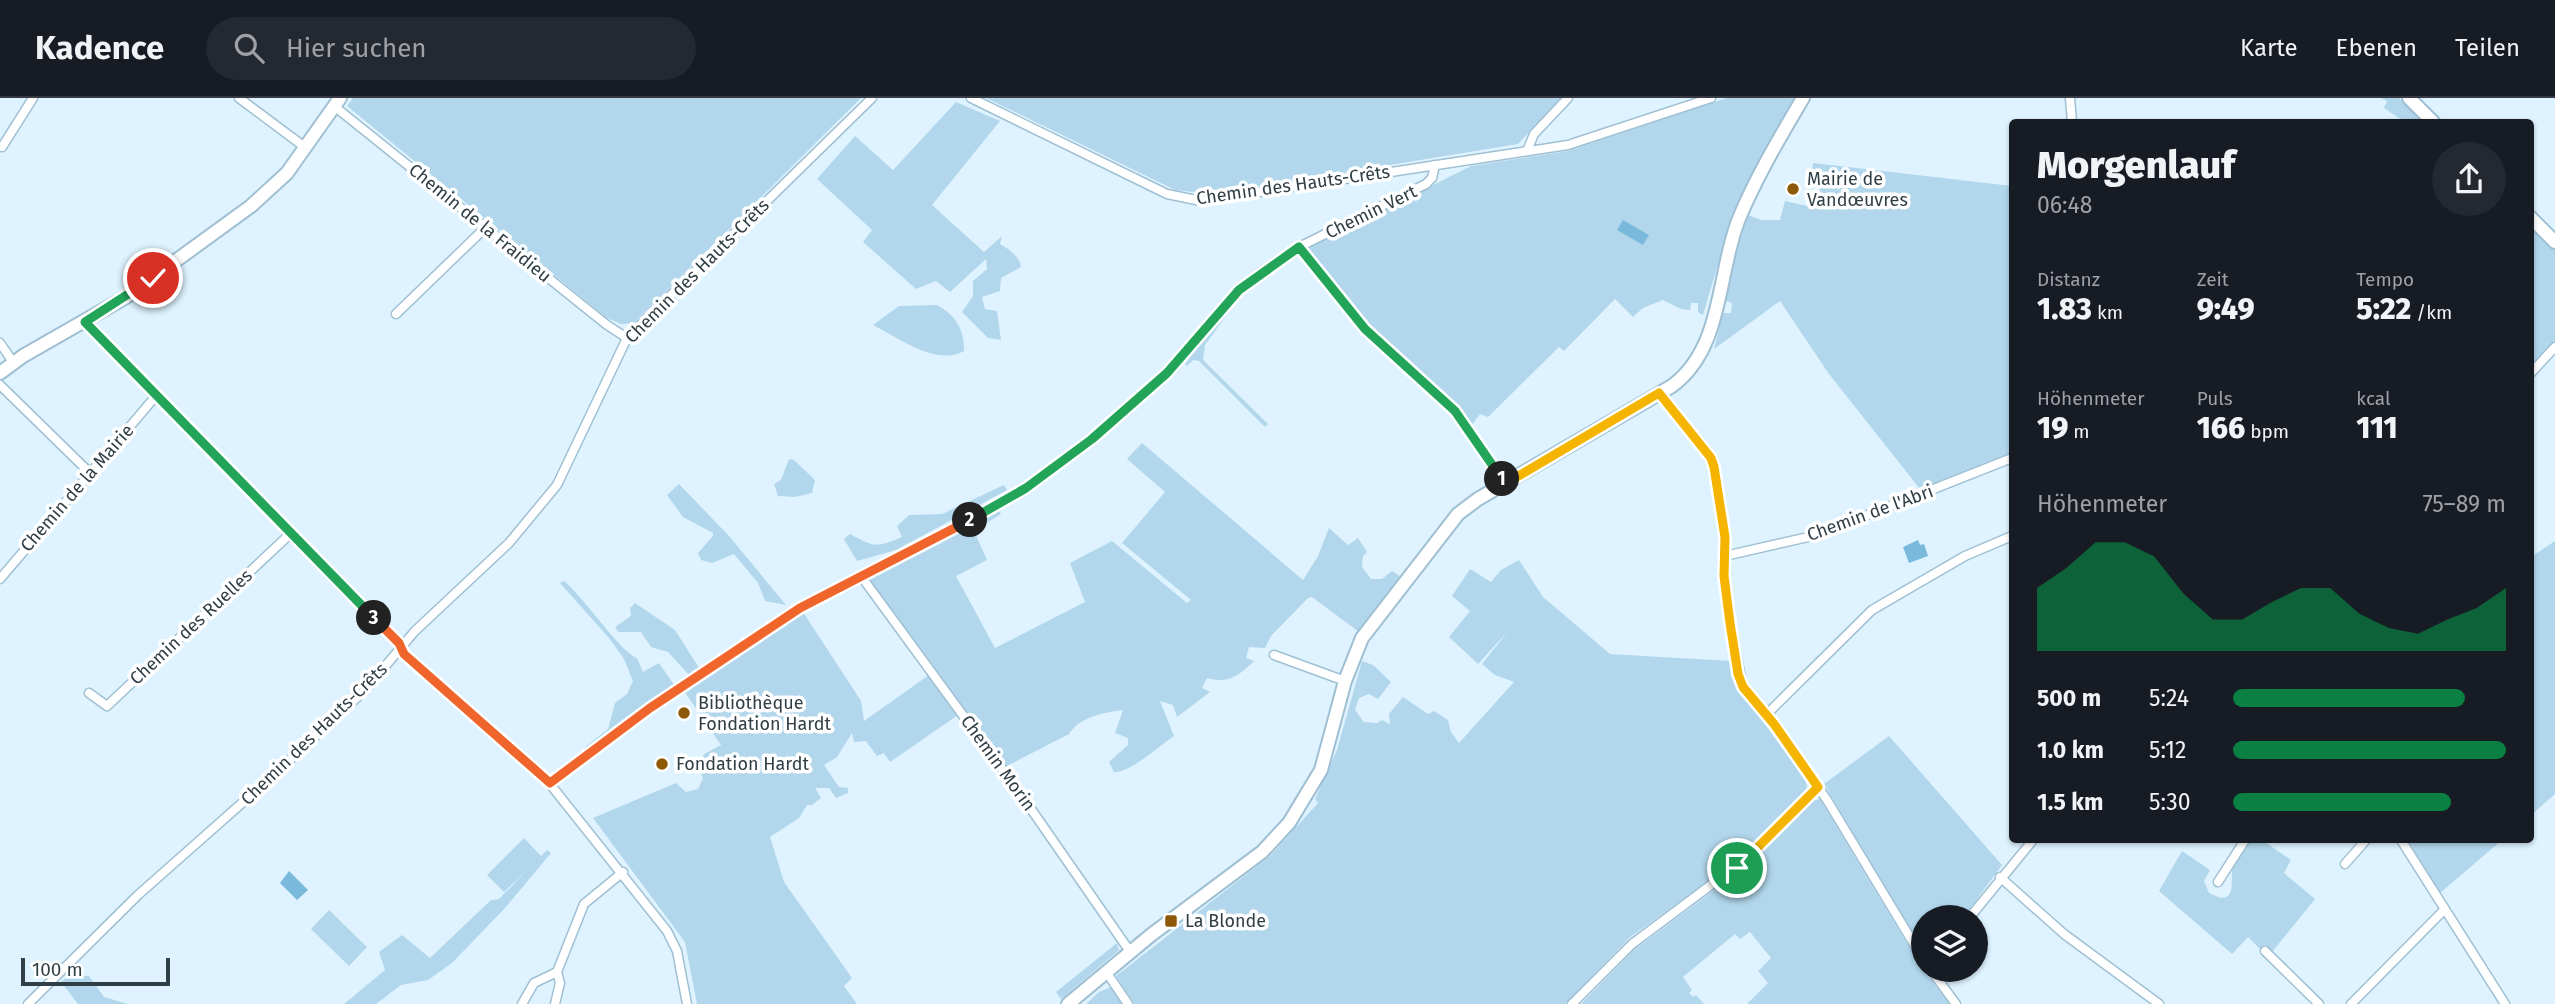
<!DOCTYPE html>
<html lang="de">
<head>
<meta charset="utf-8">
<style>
  :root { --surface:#171b24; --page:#242831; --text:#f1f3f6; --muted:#9ea1a6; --line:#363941; --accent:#0b8043 }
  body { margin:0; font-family:"Fira Sans",sans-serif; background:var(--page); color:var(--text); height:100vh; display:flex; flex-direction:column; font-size:26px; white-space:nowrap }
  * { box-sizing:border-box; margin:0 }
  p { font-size:23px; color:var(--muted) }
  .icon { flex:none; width:38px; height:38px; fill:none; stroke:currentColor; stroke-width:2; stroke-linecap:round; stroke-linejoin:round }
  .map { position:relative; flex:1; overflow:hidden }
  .sheet { position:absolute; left:2009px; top:21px; width:525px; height:724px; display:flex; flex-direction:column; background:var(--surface); border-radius:7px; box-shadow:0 2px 5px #0004 }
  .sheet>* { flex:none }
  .tools { position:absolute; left:1911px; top:807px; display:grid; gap:14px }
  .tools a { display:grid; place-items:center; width:77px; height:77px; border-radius:50%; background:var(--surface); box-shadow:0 2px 5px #0004; font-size:35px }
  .scale { position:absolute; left:21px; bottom:18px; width:149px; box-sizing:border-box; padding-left:7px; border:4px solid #303e46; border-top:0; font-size:19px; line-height:24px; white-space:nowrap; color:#303e46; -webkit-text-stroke:5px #fff; paint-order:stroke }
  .pin { position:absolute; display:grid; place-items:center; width:60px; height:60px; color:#fff; margin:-30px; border:4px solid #fff; border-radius:50%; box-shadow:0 2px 7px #0007 }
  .km { position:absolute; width:35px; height:35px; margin:-18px; border-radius:50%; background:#222; color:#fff; font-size:19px; line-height:35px; text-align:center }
  .round { display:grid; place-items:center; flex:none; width:74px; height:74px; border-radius:37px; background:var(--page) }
  .overview { display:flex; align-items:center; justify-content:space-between; height:119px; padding:0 28px }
  h1 { font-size:38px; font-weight:800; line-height:52px }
  .stats { display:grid; grid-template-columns:repeat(3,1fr); gap:10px; height:119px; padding:7px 28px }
  .stats div { display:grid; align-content:center }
  .stats b { font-size:30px; font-weight:800 }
  .stats small { font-size:19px; font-weight:400 }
  .stats p { font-size:19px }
  .chart { height:196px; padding:14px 28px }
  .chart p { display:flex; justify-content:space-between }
  .chart svg { width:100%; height:126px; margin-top:7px; fill:var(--accent); opacity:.7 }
  ul { padding:0 28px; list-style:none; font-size:23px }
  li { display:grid; grid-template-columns:112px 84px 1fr; align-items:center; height:52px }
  li i { height:18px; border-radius:9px; background:var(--accent) }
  header { display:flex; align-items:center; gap:42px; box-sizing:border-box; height:98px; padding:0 35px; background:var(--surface); border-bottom:2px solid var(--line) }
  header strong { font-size:33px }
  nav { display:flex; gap:38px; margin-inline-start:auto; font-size:24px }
  .search { width:490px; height:63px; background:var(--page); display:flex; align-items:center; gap:18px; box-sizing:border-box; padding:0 24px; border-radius:38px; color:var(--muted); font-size:26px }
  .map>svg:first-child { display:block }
  .green { fill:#b2d7ec }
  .water { fill:#7ab9db }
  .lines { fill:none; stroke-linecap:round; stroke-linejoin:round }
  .street-casing { stroke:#9fc0d3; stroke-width:11 }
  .secondary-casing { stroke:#9fc0d3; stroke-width:16 }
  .street { stroke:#fff; stroke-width:8 }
  .secondary { stroke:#fff; stroke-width:12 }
  .split-1-casing { stroke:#fff; stroke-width:14 }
  .split-2-casing { stroke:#fff; stroke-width:14 }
  .split-3-casing { stroke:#fff; stroke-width:14 }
  .split-4-casing { stroke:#fff; stroke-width:14 }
  .split-1 { stroke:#f5b400; stroke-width:9 }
  .split-2 { stroke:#22a559; stroke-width:9 }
  .split-3 { stroke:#f0652b; stroke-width:9 }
  .split-4 { stroke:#22a559; stroke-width:9 }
  .poi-dot { fill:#8d5907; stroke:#fff; stroke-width:2.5 }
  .labels { text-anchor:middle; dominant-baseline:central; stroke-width:7; stroke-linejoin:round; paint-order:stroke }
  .poi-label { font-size:18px; fill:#303e46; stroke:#fff; text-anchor:start }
  .street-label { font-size:18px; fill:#303e46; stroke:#fff }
</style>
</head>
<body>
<header>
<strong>Kadence</strong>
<div class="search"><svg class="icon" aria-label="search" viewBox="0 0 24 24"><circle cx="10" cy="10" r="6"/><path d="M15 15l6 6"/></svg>Hier suchen</div>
<nav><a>Karte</a><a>Ebenen</a><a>Teilen</a></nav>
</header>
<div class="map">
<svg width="2555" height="906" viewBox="0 0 2555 906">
  <rect width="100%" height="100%" fill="#def3ff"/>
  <!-- green -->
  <g class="green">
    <path d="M353 0H861L634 225 621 226 607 220 347 8Z"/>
    <path d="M986 0H1561L1518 46 1213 96 1175 92Z"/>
    <path d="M1727 0H1794L1733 115 1703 217 1698 214V205H1691L1690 212 1681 211 1663 202 1643 210 1633 219 1615 201 1564 253 1559 249 1488 319 1480 316 1471 328C1447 301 1422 281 1396 257 1362 227 1335 191 1308 154V150L1471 68 1568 53Z"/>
    <path d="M2381 0H2399L2423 24H2405L2384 10 2387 3Z"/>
    <path d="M956 4 1000 23 932 107 984 154 1002 138 1000 146C1009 151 1020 159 1021 169L1001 180 1000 193 982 199 985 211 997 213 1001 242 988 240 962 214 973 198V183L987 171 986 161 950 194 936 183 916 191 863 144 872 132 817 81 855 38 893 72Z"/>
    <path d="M1813 65 2012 88V356L1920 391 1829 276 1780 203 1714 251 1723 215H1731L1732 205 1726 203 1737 150 1748 117 1761 122H1780L1785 103 1820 111 1817 102 1820 88 1811 80Z"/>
    <path d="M2535 133 2555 152V246L2531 273 2530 134Z"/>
    <path d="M936 207C955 215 965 233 964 253 937 269 897 239 873 227L899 208Z"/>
    <path d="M1225 214 1228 215 1205 247 1203 262 1268 326 1265 329 1199 263 1193 262 1187 268 1185 266Z"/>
    <path d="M1142 345 1303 482 1318 458 1329 430 1348 447 1358 440 1367 454 1363 458 1362 469 1371 481H1382L1392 473 1400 478 1359 534 1312 499 1308 500 1271 538 1265 550 1249 549 1246 560 1254 563C1239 578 1228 586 1207 580L1202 590 1210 594 1177 619 1173 607 1160 603 1174 638C1159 648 1130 675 1114 674L1109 664 1128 647V640L1115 635 1123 612C1103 615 1081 618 1069 636L1005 669 869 481 998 412 1001 416 974 433 987 462 956 478 995 550 1085 504 1070 465 1112 443 1187 505 1191 502 1122 445 1165 394 1127 361Z"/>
    <path d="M789 361 794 362 815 382 812 395 795 399 778 398 774 386 781 382Z"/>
    <path d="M679 386 729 438 786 507 765 503 758 485 734 456 712 465 701 462 698 455 713 438V435L683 419 667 397Z"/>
    <path d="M1004 387 1007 392 896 452 857 463 844 441 850 436C874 449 876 450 902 439L897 428 909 417 942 416Z"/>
    <path d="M2555 443V696L2531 717V459Z"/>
    <path d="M1519 462 1543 499 1610 556 1731 563 1739 592 1803 677 1807 688 1805 696 1754 750 1629 840 1565 906H1134L1116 878 1270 758 1318 705 1315 701 1337 652 1362 563 1373 567 1391 584 1378 601 1369 596 1359 600 1355 612 1364 624 1377 625 1382 622 1390 626 1389 616 1403 599 1428 616 1434 613 1448 622 1451 634 1459 645 1514 584 1495 577 1482 566 1508 533 1478 566 1449 539 1470 513 1452 498 1470 471 1491 484 1501 472Z"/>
    <path d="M564 483C583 498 621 555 637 560L643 574 659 565 675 588 587 651 585 649 608 631 615 605 627 596 633 583 624 561 609 540 560 485Z"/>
    <path d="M635 505 675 532 699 570 689 577 668 554 651 549 641 534H618L615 529 631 518 630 510Z"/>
    <path d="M803 514 861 603 864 623 929 577 958 617 890 664 884 655 877 658 866 643 854 644 852 635 837 659 824 667 839 689 848 690V695L836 700 829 690H815L821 700 812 707H807L799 720 770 739 784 784 852 880 844 888 857 906H697L685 844 593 720 676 685 686 694 698 691 703 680 698 670 704 656 721 647 684 593Z"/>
    <path d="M1889 638 2002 767 1964 819H1923V853L1824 686Z"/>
    <path d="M1820 701 1923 872 1950 906H1747L1768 885 1758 873 1771 860 1750 834 1740 841 1735 836 1683 879 1692 892 1689 895 1693 899 1696 897 1704 906H1581L1634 852 1744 770 1812 703Z"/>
    <path d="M524 740 541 758 547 752 551 755 505 810 452 865 428 882 401 887 376 906H344L385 872 379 854 402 837 430 860 491 802 499 801 528 771 504 794 487 777Z"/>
    <path d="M2249 742H2262L2291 762 2284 775 2315 801 2272 854 2265 847 2261 852 2248 839 2232 856 2159 793 2182 753 2210 772 2204 783 2209 795C2240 812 2229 778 2233 767 2237 758 2244 750 2249 742Z"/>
    <path d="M2408 742H2502L2440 795Z"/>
    <path d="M329 812 367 849 349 868 311 831Z"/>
    <path d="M1117 845 1119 852 1061 901 1056 894Z"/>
    <path d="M70 877 89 878 104 899 128 906H78L61 884Z"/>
    <path d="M1111 889 1123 906H1086L1099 894Z"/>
  </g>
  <!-- water -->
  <g class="water">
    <path d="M1623 122 1649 137 1643 147 1617 132Z"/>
    <path d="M1918 442 1920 447 1924 446 1928 458 1909 465 1903 449Z"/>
    <path d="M289 773 308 792 297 802 280 785Z"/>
  </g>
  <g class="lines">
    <defs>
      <g id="street">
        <path d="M239 0 306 50"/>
        <path d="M971 0 1167 96 1201 103 1568 47 1711 0"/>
        <path d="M2070 0 2072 24"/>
        <path d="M334 8 607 227 627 240"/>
        <path d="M2 49 33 0"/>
        <path d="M1527 53 1534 36 1568 0"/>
        <path d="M1299 149 1365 231 1455 314 1505 386"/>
        <path d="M396 216 485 130"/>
        <path d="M85 224 399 545 403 556 550 686 667 833 677 853 687 906"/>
        <path d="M0 245 13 264"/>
        <path d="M2530 276 2555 249"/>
        <path d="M0 287 90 375"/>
        <path d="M1659 295 1711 360 1715 369 1725 439 1724 478 1730 525 1743 589 1774 626 1827 702 1923 861"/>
        <path d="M1725 458 1817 437 2012 360"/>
        <path d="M861 478 1022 698 1131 855"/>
        <path d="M0 481 155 299"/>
        <path d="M1274 557 1345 583"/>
        <path d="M89 595 107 608 290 436"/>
        <path d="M1766 617 1872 512 1965 458 2012 438"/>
        <path d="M550 686 650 610 801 510 1026 390 1092 341 1158 284 1239 192 1261 174 1299 149 1426 86 1432 80 1435 67"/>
        <path d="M2401 742 2505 906"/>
        <path d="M2345 766 2366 742"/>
        <path d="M2000 779 2064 836 2159 906"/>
        <path d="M2218 784 2245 742"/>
        <path d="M1970 819 2033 742"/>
        <path d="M2265 853 2319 906"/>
        <path d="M1931 872 1956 906"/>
        <path d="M1107 875 1128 906"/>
        <path d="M28 906 138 797 276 675 365 592 415 533 509 445 557 387 627 240 872 0"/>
        <path d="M522 906 534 885 557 874 584 806 623 774"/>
        <path d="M555 906 560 885 557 874"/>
        <path d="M1572 906 1632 846 1755 754 1818 689"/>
        <path d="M2351 906 2444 812"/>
      </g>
      <g id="secondary">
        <path d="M2409 0 2433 24"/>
        <path d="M2530 119 2555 144"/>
        <path d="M0 275 23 258 126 199 251 108 287 75 340 0"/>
        <path d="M1068 906 1151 837 1262 754 1289 725 1321 672 1345 583 1362 540 1458 416 1478 401 1672 288C1723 250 1717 178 1738 123 1755 81 1780 39 1803 0"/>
      </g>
    </defs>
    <!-- street casing -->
    <use href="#street" class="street-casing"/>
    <!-- secondary casing -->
    <use href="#secondary" class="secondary-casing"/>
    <!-- street -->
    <use href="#street" class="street"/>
    <!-- secondary -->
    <use href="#secondary" class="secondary"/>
  </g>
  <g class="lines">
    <defs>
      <path id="split-1" d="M1502 381 1505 386 1659 295 1711 360 1714 369 1725 439 1724 478 1730 525 1738 576 1743 589 1774 626 1818 689 1737 770"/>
      <path id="split-2" d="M970 422 1026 390 1092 341 1167 275 1239 192 1299 149 1365 231 1455 313 1502 381"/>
      <path id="split-3" d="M374 520 399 545 404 556 550 685 650 610 800 510 970 422"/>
      <path id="split-4" d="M153 180 85 224 374 520"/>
    </defs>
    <!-- split-1 casing -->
    <use href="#split-1" class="split-1-casing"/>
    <!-- split-2 casing -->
    <use href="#split-2" class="split-2-casing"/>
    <!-- split-3 casing -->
    <use href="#split-3" class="split-3-casing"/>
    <!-- split-4 casing -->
    <use href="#split-4" class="split-4-casing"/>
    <!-- split-1 -->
    <use href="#split-1" class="split-1"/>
    <!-- split-2 -->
    <use href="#split-2" class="split-2"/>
    <!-- split-3 -->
    <use href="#split-3" class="split-3"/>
    <!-- split-4 -->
    <use href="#split-4" class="split-4"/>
  </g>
  <!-- markers -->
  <g class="poi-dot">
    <circle cx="1793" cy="91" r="7"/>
    <circle cx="684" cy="615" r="7"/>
    <circle cx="662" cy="666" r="7"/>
    <rect x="1164" y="816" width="14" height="14" rx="3.5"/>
  </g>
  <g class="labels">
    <!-- poi labels -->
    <g class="poi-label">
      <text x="1807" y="81">Mairie de<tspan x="1807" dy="21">Vandœuvres</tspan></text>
      <text x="698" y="605">Bibliothèque<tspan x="698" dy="21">Fondation Hardt</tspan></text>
      <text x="676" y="666">Fondation Hardt</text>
      <text x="1185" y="823">La Blonde</text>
    </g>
    <!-- street labels -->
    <g class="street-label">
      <text transform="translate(1293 87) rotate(-8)">Chemin des Hauts-Crêts</text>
      <text transform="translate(1371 114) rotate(-26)">Chemin Vert</text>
      <text transform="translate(480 125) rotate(39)">Chemin de la Fraidieu</text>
      <text transform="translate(697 173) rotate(-45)">Chemin des Hauts-Crêts</text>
      <text transform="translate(77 390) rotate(-49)">Chemin de la Mairie</text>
      <text transform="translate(1870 415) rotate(-20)">Chemin de l'Abri</text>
      <text transform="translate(191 529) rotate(-43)">Chemin des Ruelles</text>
      <text transform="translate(314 636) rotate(-44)">Chemin des Hauts-Crêts</text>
      <text transform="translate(998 665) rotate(54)">Chemin Morin</text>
    </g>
  </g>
</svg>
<div class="tools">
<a><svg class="icon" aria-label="layers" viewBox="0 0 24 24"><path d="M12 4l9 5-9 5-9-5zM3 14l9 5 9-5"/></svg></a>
</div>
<div class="scale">100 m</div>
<div class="pin" style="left:1737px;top:770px;background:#1e9e55"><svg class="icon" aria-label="arrive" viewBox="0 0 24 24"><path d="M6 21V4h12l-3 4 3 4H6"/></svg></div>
<div class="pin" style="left:153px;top:180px;background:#d93025"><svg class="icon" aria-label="check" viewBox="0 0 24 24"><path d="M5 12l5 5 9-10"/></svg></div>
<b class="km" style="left:1502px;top:381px">1</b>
<b class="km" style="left:970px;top:422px">2</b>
<b class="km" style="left:374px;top:520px">3</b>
<section class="sheet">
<div class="overview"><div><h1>Morgenlauf</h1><p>06:48</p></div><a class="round"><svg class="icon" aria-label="share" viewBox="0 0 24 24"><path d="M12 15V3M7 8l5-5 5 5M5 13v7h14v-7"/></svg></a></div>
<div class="stats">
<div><p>Distanz</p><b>1.83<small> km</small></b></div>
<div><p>Zeit</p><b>9:49</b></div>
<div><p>Tempo</p><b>5:22<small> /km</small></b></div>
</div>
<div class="stats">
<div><p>Höhenmeter</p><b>19<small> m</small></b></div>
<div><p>Puls</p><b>166<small> bpm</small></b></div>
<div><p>kcal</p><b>111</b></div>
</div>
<div class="chart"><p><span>Höhenmeter</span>75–89 m</p>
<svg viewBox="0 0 160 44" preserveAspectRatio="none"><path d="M0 44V22L10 15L20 6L30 6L40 11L50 24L60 33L70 33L80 27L90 22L100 22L110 31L120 36L130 38L140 33L150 29L160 22V44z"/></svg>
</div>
<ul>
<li><b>500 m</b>5:24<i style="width:85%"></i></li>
<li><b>1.0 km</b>5:12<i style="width:100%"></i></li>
<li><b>1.5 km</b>5:30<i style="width:80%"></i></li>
</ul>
</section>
</div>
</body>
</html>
